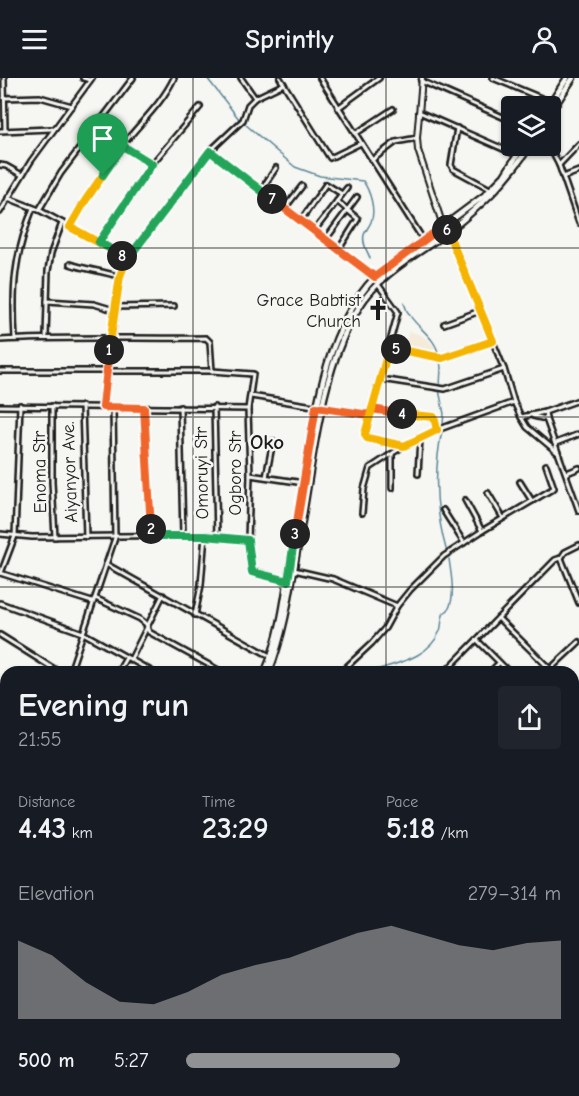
<!DOCTYPE html>
<html lang="en">
<head>
<meta charset="utf-8">
<style>
  :root { --surface:#171b24; --page:#20242c; --text:#f1f3f6; --muted:#9ea1a6; --accent:#919294 }
  body { margin:0; font-family:"Comic Neue",sans-serif; background:var(--page); color:var(--text); height:100vh; display:flex; flex-direction:column; font-size:22px; white-space:nowrap }
  * { box-sizing:border-box; margin:0 }
  p { font-size:20px; color:var(--muted) }
  .icon { flex:none; width:33px; height:33px; fill:none; stroke:currentColor; stroke-width:2; stroke-linecap:round; stroke-linejoin:round }
  .map { position:relative; flex:1; overflow:hidden }
  .sheet { position:absolute; left:0px; top:588px; width:579px; height:430px; display:flex; flex-direction:column; background:var(--surface); border-radius:18px 18px 0 0; box-shadow:0 2px 4px #0004 }
  .sheet>* { flex:none }
  .fabs { position:absolute; left:501px; top:18px; display:grid; gap:12px }
  .fabs a { display:grid; place-items:center; width:60px; height:60px; border-radius:6px; background:var(--surface); box-shadow:0 2px 4px #0004; font-size:30px }
  .pin { position:absolute; display:grid; place-items:center; width:51px; height:51px; color:#fff; margin:-62px -26px; border-radius:50% 50% 50% 0; rotate:-45deg; box-shadow:0 0 6px #0007 }
  .pin .icon { rotate:45deg }
  .km { position:absolute; width:30px; height:30px; margin:-15px; border-radius:50%; background:#222; color:#fff; font-size:16px; line-height:30px; text-align:center }
  .round { display:grid; place-items:center; flex:none; width:63px; height:63px; border-radius:6px; background:var(--page) }
  .head { display:flex; align-items:center; justify-content:space-between; height:102px; padding:0 18px }
  h1 { font-size:33px; font-weight:800; line-height:45px }
  .figures { display:grid; grid-template-columns:repeat(3,1fr); gap:9px; height:102px; padding:6px 18px }
  .figures div { display:grid; align-content:center }
  .figures b { font-size:30px; font-weight:800 }
  .figures small { font-size:16px; font-weight:400 }
  .figures p { font-size:16px }
  .chart { height:168px; padding:12px 18px }
  .chart p { display:flex; justify-content:space-between }
  .chart svg { width:100%; height:108px; margin-top:6px; fill:var(--accent); opacity:.7 }
  ul { padding:0 18px; list-style:none; font-size:20px }
  li { display:grid; grid-template-columns:96px 72px 1fr; align-items:center; height:45px }
  li i { height:15px; border-radius:8px; background:var(--accent) }
  header { display:flex; justify-content:space-between; align-items:center; height:78px; padding:0 18px; background:var(--surface); font-size:27px; font-weight:800 }
  .map>svg:first-child { display:block }
  .built { fill:#f4ebda }
  .lines { fill:none; stroke-linecap:round; stroke-linejoin:round }
  .stream { stroke:#5d8798; stroke-width:1.5 }
  .runway { stroke:#898987; stroke-width:20 }
  .minor-casing { stroke:#1c1c1c; stroke-width:8 }
  .tertiary-casing { stroke:#1c1c1c; stroke-width:8 }
  .secondary-casing { stroke:#1c1c1c; stroke-width:9 }
  .minor { stroke:#f6f6f2; stroke-width:3 }
  .tertiary { stroke:#f6f6f2; stroke-width:4 }
  .secondary { stroke:#f6f6f2; stroke-width:4.5 }
  .split-1-casing { stroke:#fff; stroke-width:12 }
  .split-2-casing { stroke:#fff; stroke-width:12 }
  .split-3-casing { stroke:#fff; stroke-width:12 }
  .split-4-casing { stroke:#fff; stroke-width:12 }
  .split-5-casing { stroke:#fff; stroke-width:12 }
  .split-6-casing { stroke:#fff; stroke-width:12 }
  .split-7-casing { stroke:#fff; stroke-width:12 }
  .split-8-casing { stroke:#fff; stroke-width:12 }
  .split-9-casing { stroke:#fff; stroke-width:12 }
  .split-1 { stroke:#f5b400; stroke-width:8 }
  .split-2 { stroke:#f0652b; stroke-width:8 }
  .split-3 { stroke:#22a559; stroke-width:8 }
  .split-4 { stroke:#f0652b; stroke-width:8 }
  .split-5 { stroke:#f5b400; stroke-width:8 }
  .split-6 { stroke:#f5b400; stroke-width:8 }
  .split-7 { stroke:#f0652b; stroke-width:8 }
  .split-8 { stroke:#22a559; stroke-width:8 }
  .split-9 { stroke:#22a559; stroke-width:8 }
  .grid { fill:none; stroke:#1c1c1c; stroke-width:1.5; stroke-opacity:0.55 }
  .labels { text-anchor:middle; dominant-baseline:central; stroke-width:5; stroke-linejoin:round; paint-order:stroke }
  .poi-label { font-size:18px; fill:#1c1c1c; stroke:#f6f6f2; text-anchor:end }
  .street-label { font-size:18px; fill:#1c1c1c; stroke:#f6f6f2 }
  .quarter-label { font-size:21px; font-weight:bold; fill:#1c1c1c; stroke:#f6f6f2 }
</style>
</head>
<body>
<header><svg class="icon" aria-label="menu" viewBox="0 0 24 24"><path d="M4 6h16M4 12h16M4 18h16"/></svg>Sprintly<svg class="icon" aria-label="person" viewBox="0 0 24 24"><circle cx="12" cy="8" r="4"/><path d="M4 21q1-7 8-7t8 7"/></svg></header>
<div class="map">
<svg width="579" height="1018" viewBox="0 0 579 1018">
  <rect width="100%" height="100%" fill="#f6f6f2"/>
  <filter id="ink" filterUnits="userSpaceOnUse"><feTurbulence type="fractalNoise" baseFrequency=".0167" numOctaves="2"/><feDisplacementMap in="SourceGraphic" scale="12" xChannelSelector="R" yChannelSelector="G"/><feConvolveMatrix kernelMatrix="1 2 1 2 8 2 1 2 1" color-interpolation-filters="sRGB"/></filter>
  <g filter="url(#ink)">
    <!-- built -->
    <g class="built">
      <path d="M409 253 421 257 428 262 434 268 435 277 404 272Z"/>
      <path d="M579 612V673L573 679V618Z"/>
      <path d="M95 1013V1012L381 1013 376 1018H94Z"/>
    </g>
    <g class="lines">
      <!-- stream -->
      <g class="stream">
        <path d="M207 0 239 41"/>
        <path d="M245 46 295 89 320 98 363 103C370 113 376 132 371 144 369 149 365 153 364 157 362 165 367 173 370 180"/>
        <path d="M404 225C410 248 435 255 439 278"/>
        <path d="M440 308 441 290 440 282"/>
        <path d="M439 312 444 336 443 345"/>
        <path d="M442 353C433 394 435 431 446 471"/>
        <path d="M370 594C396 585 428 581 440 553 442 548 441 540 444 535 445 534 447 533 448 532 456 519 451 496 449 481"/>
      </g>
      <!-- runway -->
      <path class="runway" d="M208 1018 213 1012"/>
      <defs>
        <g id="minor">
          <path d="M4 0 5 52"/>
          <path d="M83 0 90 2"/>
          <path d="M241 0 255 20"/>
          <path d="M280 0 330 80 361 65"/>
          <path d="M320 0 424 163"/>
          <path d="M493 0 553 25"/>
          <path d="M421 3 512 43"/>
          <path d="M4 20 40 19 72 28"/>
          <path d="M338 30 379 0"/>
          <path d="M419 34 517 77"/>
          <path d="M95 49 152 86"/>
          <path d="M457 50 451 87 453 91 490 111"/>
          <path d="M0 53 52 51"/>
          <path d="M355 56 393 31"/>
          <path d="M549 68 559 87 579 145"/>
          <path d="M210 73 375 199"/>
          <path d="M372 82 396 64 417 60"/>
          <path d="M0 87 6 88 22 97"/>
          <path d="M559 87 579 66"/>
          <path d="M563 99 579 93"/>
          <path d="M261 112 276 90"/>
          <path d="M8 120 39 132 127 180"/>
          <path d="M337 123 358 141 339 171"/>
          <path d="M285 130 302 108"/>
          <path d="M39 132 61 95 133 0"/>
          <path d="M0 134 31 83 92 0"/>
          <path d="M301 142 326 106 342 116"/>
          <path d="M443 148 448 153 504 291 514 324 521 339 527 349 558 375"/>
          <path d="M70 149C86 119 106 91 126 63 143 42 162 25 174 0"/>
          <path d="M314 153 347 110"/>
          <path d="M326 161 357 119"/>
          <path d="M99 164 152 86 200 29"/>
          <path d="M70 186C87 192 104 193 120 199"/>
          <path d="M377 205 398 234 365 356 367 360 404 368 437 352 514 324"/>
          <path d="M47 223 94 226 114 232"/>
          <path d="M115 229 174 228"/>
          <path d="M444 246 480 233"/>
          <path d="M46 258 48 193 51 175 62 145"/>
          <path d="M15 261C12 210 14 178 33 130"/>
          <path d="M0 262C69 258 138 261 206 260L210 264 212 293"/>
          <path d="M389 270 442 280 493 263"/>
          <path d="M0 293H212L253 296 248 331 250 397 248 462 251 492 288 503"/>
          <path d="M381 301 445 311 504 291"/>
          <path d="M251 318 370 337"/>
          <path d="M0 328 248 331"/>
          <path d="M52 328V404L55 459"/>
          <path d="M82 328 86 459"/>
          <path d="M103 329 120 199 127 181 210 73 243 42 248 27 255 20 284 6"/>
          <path d="M180 329 183 458"/>
          <path d="M214 329 217 459"/>
          <path d="M144 330 151 458"/>
          <path d="M372 331 434 339 437 352"/>
          <path d="M545 334 546 341 579 433"/>
          <path d="M533 338 546 341"/>
          <path d="M521 339 545 334 579 322"/>
          <path d="M556 365 579 356"/>
          <path d="M567 395 579 390"/>
          <path d="M418 396 420 360"/>
          <path d="M250 397 304 405"/>
          <path d="M266 399 273 363"/>
          <path d="M520 404 532 423"/>
          <path d="M392 410V376"/>
          <path d="M488 415 503 440"/>
          <path d="M465 422 482 453"/>
          <path d="M443 432 464 465"/>
          <path d="M362 435 364 411 370 390 402 369"/>
          <path d="M0 456 32 459 205 457 248 462"/>
          <path d="M561 480 579 525"/>
          <path d="M106 486 270 578"/>
          <path d="M294 492 333 501 397 528"/>
          <path d="M0 495 92 524"/>
          <path d="M1 495 15 458 20 327"/>
          <path d="M95 520 140 541 146 546 149 554 222 594"/>
          <path d="M0 525 83 555 153 594"/>
          <path d="M195 537 201 507 205 457"/>
          <path d="M498 540 550 591"/>
          <path d="M0 557 59 594"/>
          <path d="M477 562 509 594"/>
          <path d="M131 581 163 517"/>
          <path d="M70 594 115 460 113 329"/>
          <path d="M118 594 126 580"/>
          <path d="M341 594 372 565 385 550 397 528 410 512 444 478 482 453 554 410 546 387"/>
          <path d="M445 594 555 482 561 480 565 474 579 467"/>
          <path d="M490 594 499 585"/>
          <path d="M547 594 579 564"/>
          <path d="M573 610 579 605"/>
          <path d="M0 669 6 671"/>
          <path d="M573 682 579 676"/>
          <path d="M0 706 6 708"/>
          <path d="M573 728 579 735"/>
          <path d="M573 771 579 777"/>
          <path d="M0 785 6 790"/>
          <path d="M0 817 6 801"/>
          <path d="M573 820 579 814"/>
          <path d="M0 858H6"/>
          <path d="M0 892 6 893"/>
          <path d="M573 892 579 890"/>
          <path d="M0 933 6 934"/>
          <path d="M0 965 6 967"/>
          <path d="M0 1000 6 1009"/>
          <path d="M407 1012 408 1018"/>
          <path d="M441 1012 442 1018"/>
          <path d="M472 1012 473 1018"/>
          <path d="M489 1012 490 1018"/>
          <path d="M523 1012 524 1018"/>
          <path d="M564 1012 565 1018"/>
          <path d="M60 1018 72 1012"/>
          <path d="M399 1018 405 1012"/>
        </g>
        <path id="tertiary" d="M422 0 417 60 418 72 443 148"/>
        <g id="secondary">
          <path d="M549 28 567 0"/>
          <path d="M550 35 573 0"/>
          <path d="M265 594C279 561 284 528 289 493 294 464 300 436 304 407 315 338 324 252 375 199L485 117 504 98 523 68"/>
          <path d="M269 594C283 558 289 522 295 484 303 440 309 396 317 353 325 311 336 266 359 229 380 195 418 176 449 153 484 125 505 105 530 68"/>
          <path d="M11 1018 16 1012"/>
          <path d="M18 1018 23 1012"/>
        </g>
      </defs>
      <!-- minor casing -->
      <use href="#minor" class="minor-casing"/>
      <!-- tertiary casing -->
      <use href="#tertiary" class="tertiary-casing"/>
      <!-- secondary casing -->
      <use href="#secondary" class="secondary-casing"/>
      <!-- minor -->
      <use href="#minor" class="minor"/>
      <!-- tertiary -->
      <use href="#tertiary" class="tertiary"/>
      <!-- secondary -->
      <use href="#secondary" class="secondary"/>
    </g>
  </g>
  <g class="lines" filter="url(#ink)">
    <defs>
      <path id="split-1" d="M103 97 85 123 70 149 127 180 120 198 109 272"/>
      <path id="split-2" d="M109 272 103 329 144 330 151 451"/>
      <path id="split-3" d="M151 451V458H205L248 462 252 494 288 503 295 456"/>
      <path id="split-4" d="M295 456 316 329 370 337 372 331 402 336"/>
      <path id="split-5" d="M396 271 389 270 365 356 367 360 404 368 437 352 434 339 402 336"/>
      <path id="split-6" d="M396 271 442 280 493 263 447 152"/>
      <path id="split-7" d="M272 121 375 199 443 148 447 152"/>
      <path id="split-8" d="M122 178 127 180 133 174 210 73 272 121"/>
      <path id="split-9" d="M103 97 123 68 152 86 99 164 122 178"/>
    </defs>
    <!-- split-1 casing -->
    <use href="#split-1" class="split-1-casing"/>
    <!-- split-2 casing -->
    <use href="#split-2" class="split-2-casing"/>
    <!-- split-3 casing -->
    <use href="#split-3" class="split-3-casing"/>
    <!-- split-4 casing -->
    <use href="#split-4" class="split-4-casing"/>
    <!-- split-5 casing -->
    <use href="#split-5" class="split-5-casing"/>
    <!-- split-6 casing -->
    <use href="#split-6" class="split-6-casing"/>
    <!-- split-7 casing -->
    <use href="#split-7" class="split-7-casing"/>
    <!-- split-8 casing -->
    <use href="#split-8" class="split-8-casing"/>
    <!-- split-9 casing -->
    <use href="#split-9" class="split-9-casing"/>
    <!-- split-1 -->
    <use href="#split-1" class="split-1"/>
    <!-- split-2 -->
    <use href="#split-2" class="split-2"/>
    <!-- split-3 -->
    <use href="#split-3" class="split-3"/>
    <!-- split-4 -->
    <use href="#split-4" class="split-4"/>
    <!-- split-5 -->
    <use href="#split-5" class="split-5"/>
    <!-- split-6 -->
    <use href="#split-6" class="split-6"/>
    <!-- split-7 -->
    <use href="#split-7" class="split-7"/>
    <!-- split-8 -->
    <use href="#split-8" class="split-8"/>
    <!-- split-9 -->
    <use href="#split-9" class="split-9"/>
  </g>
  <!-- grid -->
  <path class="grid" d="M193 0V594M386 0V594M0 170H579M0 339H579M0 509H579M0 679H6M573 679H579M0 848H6M573 848H579M193 1012V1018M386 1012V1018"/>
  <!-- icons -->
  <defs>
    <symbol id="church-bare" viewBox="-9 -9 18 18"><path d="M-1.2-6h2.4v3.5h3.3v2.4h-3.3V6h-2.4V-.1h-3.3v-2.4h3.3Z" fill="#1c1c1c" stroke="#f6f6f2" stroke-width="2.5" paint-order="stroke"/></symbol>
  </defs>
  <g fill-rule="evenodd">
    <use href="#church-bare" x="363" y="217" width="30" height="30"/>
  </g>
  <g class="labels">
    <!-- poi labels -->
    <g class="poi-label">
      <text x="361" y="222">Grace Babtist<tspan x="361" dy="21">Church</tspan></text>
    </g>
    <!-- street labels -->
    <g class="street-label">
      <text transform="translate(40 394) rotate(-91)">Enoma Str</text>
      <text transform="translate(70 394) rotate(-92)">Aiyanyor Ave.</text>
      <text transform="translate(202 395) rotate(-91)">Omoruyi Str</text>
      <text transform="translate(235 395) rotate(-90)">Ogboro Str</text>
    </g>
    <!-- quarter labels -->
    <g class="quarter-label">
      <text x="267" y="364">Oko</text>
    </g>
  </g>
</svg>
<div class="fabs">
<a><svg class="icon" aria-label="layers" viewBox="0 0 24 24"><path d="M12 4l9 5-9 5-9-5zM3 14l9 5 9-5"/></svg></a>
</div>
<div class="pin" style="left:103px;top:97px;background:#1e9e55"><svg class="icon" aria-label="arrive" viewBox="0 0 24 24"><path d="M6 21V4h12l-3 4 3 4H6"/></svg></div>
<b class="km" style="left:109px;top:272px">1</b>
<b class="km" style="left:151px;top:451px">2</b>
<b class="km" style="left:295px;top:456px">3</b>
<b class="km" style="left:402px;top:336px">4</b>
<b class="km" style="left:396px;top:271px">5</b>
<b class="km" style="left:447px;top:152px">6</b>
<b class="km" style="left:272px;top:121px">7</b>
<b class="km" style="left:122px;top:178px">8</b>
<section class="sheet">
<div class="head"><div><h1>Evening run</h1><p>21:55</p></div><a class="round"><svg class="icon" aria-label="share" viewBox="0 0 24 24"><path d="M12 15V3M7 8l5-5 5 5M5 13v7h14v-7"/></svg></a></div>
<div class="figures">
<div><p>Distance</p><b>4.43<small> km</small></b></div>
<div><p>Time</p><b>23:29</b></div>
<div><p>Pace</p><b>5:18<small> /km</small></b></div>
</div>
<div class="chart"><p><span>Elevation</span>279–314 m</p>
<svg viewBox="0 0 160 44" preserveAspectRatio="none"><path d="M0 44V12L10 18L20 29L30 37L40 38L50 33L60 26L70 22L80 19L90 14L100 9L110 6L120 10L130 14L140 16L150 13L160 12V44z"/></svg>
</div>
<ul>
<li><b>500 m</b>5:27<i style="width:57%"></i></li>
</ul>
</section>
</div>
</body>
</html>
